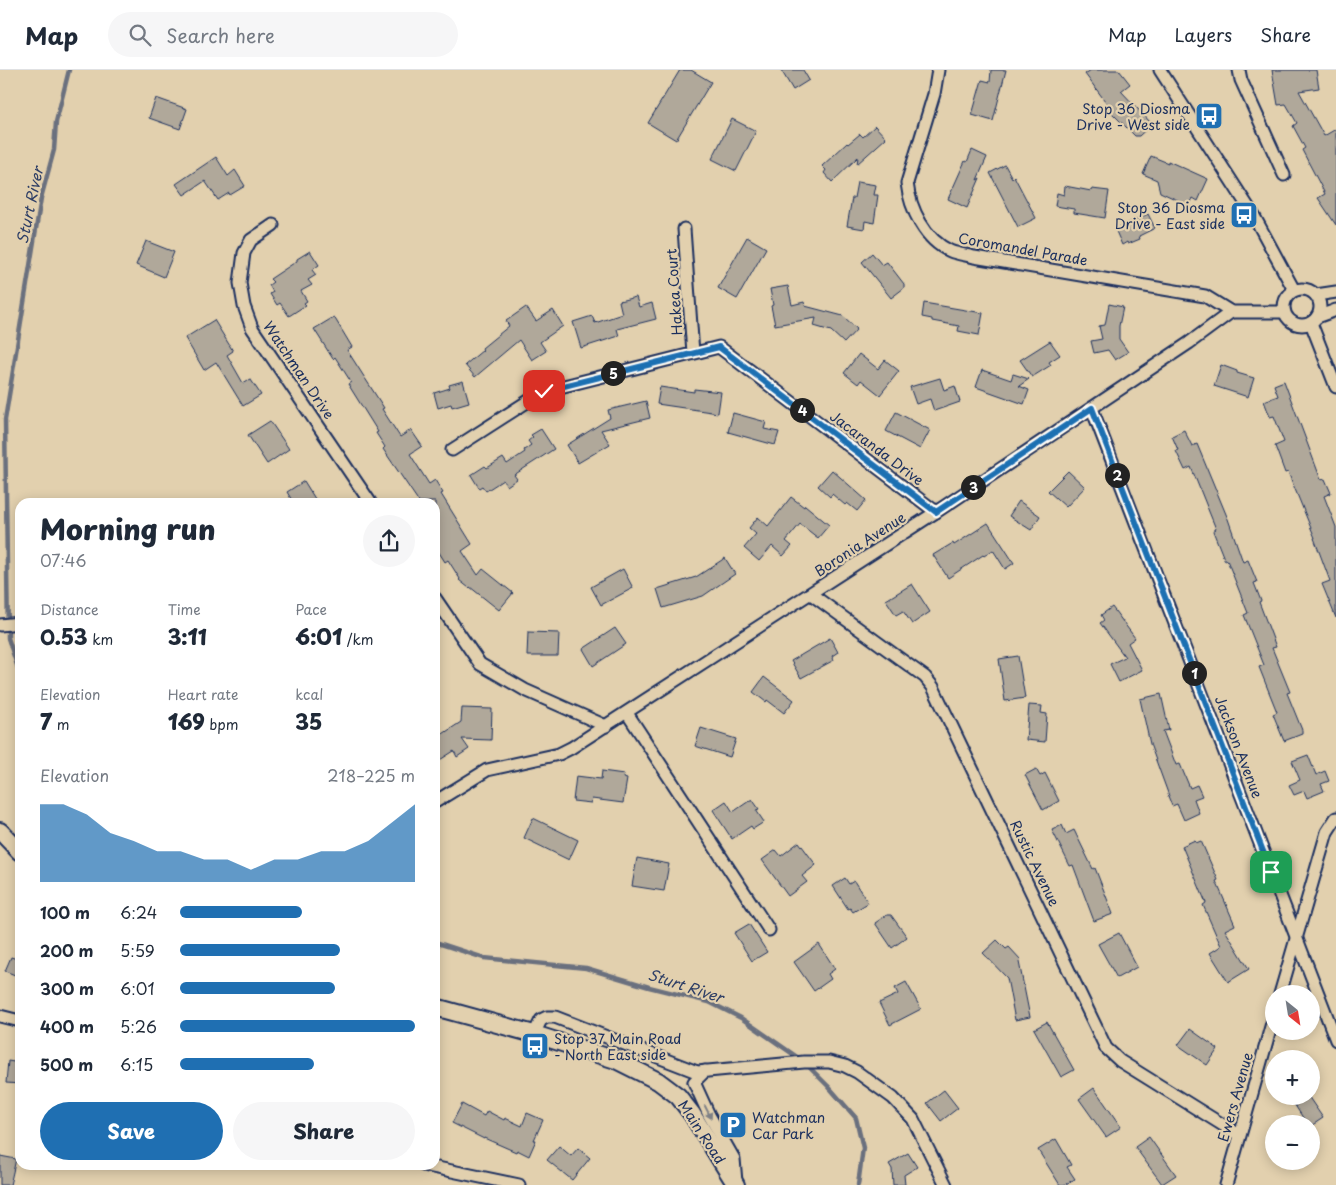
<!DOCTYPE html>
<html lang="en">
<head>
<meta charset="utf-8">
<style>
  :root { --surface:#fff; --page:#f6f6f7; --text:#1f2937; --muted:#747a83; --line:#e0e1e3; --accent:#1f6fb2 }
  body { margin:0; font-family:"Playpen Sans",sans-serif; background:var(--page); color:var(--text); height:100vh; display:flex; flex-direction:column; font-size:19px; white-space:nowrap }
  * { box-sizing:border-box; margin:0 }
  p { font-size:16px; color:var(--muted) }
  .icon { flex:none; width:28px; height:28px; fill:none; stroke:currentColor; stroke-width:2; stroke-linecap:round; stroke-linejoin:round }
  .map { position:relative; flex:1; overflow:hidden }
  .panel { position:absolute; left:15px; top:428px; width:425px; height:672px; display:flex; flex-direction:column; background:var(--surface); border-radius:15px; box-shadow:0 2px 12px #0003 }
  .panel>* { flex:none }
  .needle { width:32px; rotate:150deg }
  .fabs { position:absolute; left:1265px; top:915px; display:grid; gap:10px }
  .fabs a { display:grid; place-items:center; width:55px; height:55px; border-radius:50%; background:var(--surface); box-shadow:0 2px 12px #0003; font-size:25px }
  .pin { position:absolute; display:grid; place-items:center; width:42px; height:42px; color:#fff; margin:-21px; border-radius:10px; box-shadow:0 2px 8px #0006 }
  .km { position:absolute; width:25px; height:25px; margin:-12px; border-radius:50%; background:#222; color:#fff; font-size:14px; line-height:25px; text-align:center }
  .round { display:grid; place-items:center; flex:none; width:52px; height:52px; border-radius:26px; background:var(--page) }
  .overview { display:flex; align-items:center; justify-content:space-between; height:85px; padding:0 25px }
  h1 { font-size:28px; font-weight:800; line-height:38px }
  .metrics { display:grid; grid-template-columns:repeat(3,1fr); gap:8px; height:85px; padding:5px 25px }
  .metrics div { display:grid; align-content:center }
  .metrics b { font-size:21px; font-weight:800 }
  .metrics small { font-size:14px; font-weight:400 }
  .metrics p { font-size:14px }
  .chart { height:140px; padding:10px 25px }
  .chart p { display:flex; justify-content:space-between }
  .chart svg { width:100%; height:90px; margin-top:5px; fill:var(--accent); opacity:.7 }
  .cta { display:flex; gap:10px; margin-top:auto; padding:10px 25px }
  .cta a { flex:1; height:58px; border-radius:30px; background:var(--accent); color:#fff; font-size:20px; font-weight:800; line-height:58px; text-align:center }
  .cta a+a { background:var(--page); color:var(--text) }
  ul { padding:0 25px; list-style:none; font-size:16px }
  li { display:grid; grid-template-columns:80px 60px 1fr; align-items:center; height:38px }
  li i { height:12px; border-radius:6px; background:var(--accent) }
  header { display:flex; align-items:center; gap:30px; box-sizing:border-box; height:70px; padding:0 25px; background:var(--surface); border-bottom:1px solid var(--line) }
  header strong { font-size:24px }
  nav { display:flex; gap:28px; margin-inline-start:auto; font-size:18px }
  .search { width:350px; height:45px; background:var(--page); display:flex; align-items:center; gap:12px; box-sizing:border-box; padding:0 18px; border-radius:28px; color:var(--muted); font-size:19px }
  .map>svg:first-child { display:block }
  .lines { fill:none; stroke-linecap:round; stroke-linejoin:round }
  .stream { stroke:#6a6f7e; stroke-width:4.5 }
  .building { fill:#b0a89a; stroke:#1b2f5e }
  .minor-casing { stroke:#1b2f5e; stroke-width:15 }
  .secondary-casing { stroke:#1b2f5e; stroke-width:20 }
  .minor { stroke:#e2d0ae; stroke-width:11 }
  .secondary { stroke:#e2d0ae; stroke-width:16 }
  .oneway { fill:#7e8086 }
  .route-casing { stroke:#fff; stroke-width:10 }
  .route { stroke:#1f6fb2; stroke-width:6 }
  .labels { text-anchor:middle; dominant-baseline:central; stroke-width:4.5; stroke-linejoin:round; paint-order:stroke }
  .poi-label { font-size:14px; fill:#1b2f5e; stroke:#e2d0ae; text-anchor:end }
  .street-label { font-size:14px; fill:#1b2f5e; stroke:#e2d0ae }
  .water-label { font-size:15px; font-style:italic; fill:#2f3f66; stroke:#e2d0ae }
</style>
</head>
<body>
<header>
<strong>Map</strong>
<div class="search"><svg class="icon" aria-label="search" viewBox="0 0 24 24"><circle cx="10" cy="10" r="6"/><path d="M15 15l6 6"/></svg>Search here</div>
<nav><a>Map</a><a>Layers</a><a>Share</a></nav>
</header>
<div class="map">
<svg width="1336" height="1115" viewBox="0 0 1336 1115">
  <rect width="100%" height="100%" fill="#e2d0ae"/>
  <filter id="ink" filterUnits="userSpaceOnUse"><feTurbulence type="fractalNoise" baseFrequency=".02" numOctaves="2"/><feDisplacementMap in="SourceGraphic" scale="10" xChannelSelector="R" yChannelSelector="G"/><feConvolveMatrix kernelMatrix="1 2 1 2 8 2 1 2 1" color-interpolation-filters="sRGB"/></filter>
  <g filter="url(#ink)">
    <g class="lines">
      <!-- stream -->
      <g class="stream">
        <path d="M20 604 8 568 5 350 41 128 54 80 56 52 69 0"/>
        <path d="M435 872 484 888 586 898 649 917 709 932 741 948 800 989"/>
        <path d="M806 994 828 1016 856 1048 863 1078 858 1115"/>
      </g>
    </g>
    <!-- building -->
    <g class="building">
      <path d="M680 0H691L711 12 676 70 648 53Z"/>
      <path d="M781 0H803L809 10 793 20Z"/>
      <path d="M991 0H1006L993 51 972 45 982 10 990 12Z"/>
      <path d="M1091 0H1119L1130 14 1121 21 1152 54 1139 66H1135L1110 41 1111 39 1085 4Z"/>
      <path d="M1272 0H1316L1319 18 1299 21 1324 66 1336 59V155L1318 128 1325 124 1302 80 1305 78 1293 56 1297 53 1286 34 1278 35Z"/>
      <path d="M156 28 187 39 180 59 149 48Z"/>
      <path d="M732 49 756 61 736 101 712 89Z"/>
      <path d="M875 56 886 68 857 94 858 87 832 112 824 103 826 100 822 96 847 73 848 74 860 64 863 67Z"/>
      <path d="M972 80 987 87 977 110 980 108 967 138 948 129 965 91 967 92Z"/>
      <path d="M1151 86 1168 93V91L1208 109 1198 131 1193 128 1190 134H1186L1160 122 1157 110 1143 104Z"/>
      <path d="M216 87 228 106 235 100 245 116 230 125 229 123 218 130 205 111 184 125 176 114Z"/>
      <path d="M1005 95 1012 108 1014 106 1036 148 1018 157 990 103Z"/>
      <path d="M857 112 876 115 874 125H878L874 153 865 151 864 159 847 156 852 128H854Z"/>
      <path d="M1065 116 1091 121 1092 119 1109 121 1105 148 1074 143V139L1055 136 1057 123 1064 125Z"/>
      <path d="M1148 144 1155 158 1139 166 1140 169 1128 174 1127 172 1122 175 1115 159Z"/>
      <path d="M747 167 766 178 737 229 718 218Z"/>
      <path d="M146 171 174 182 164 207 136 195Z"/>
      <path d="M310 181 319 195 312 200 316 205 308 210 312 215 301 221 307 231 304 233 306 235 289 246 280 233 277 235 270 224 273 222 269 215 273 212 270 209 297 191V189Z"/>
      <path d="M872 183 882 195 887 192 904 214V218L891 228 862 192Z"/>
      <path d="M788 216 792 235 804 232 805 236 843 246 857 259 844 273 831 261 814 256 816 248 775 255 771 236 773 235 770 219Z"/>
      <path d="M636 227 639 237 652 233 656 249 617 259 619 266 581 278 573 252 592 246 595 253 622 244 619 231Z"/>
      <path d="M924 233 983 243 979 265 958 261 959 256 932 251V249L922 247Z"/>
      <path d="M1109 234 1123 237 1119 256V269L1128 282 1115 290 1108 280 1094 283 1091 271 1102 269 1099 256 1105 255Z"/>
      <path d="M526 237 536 251 553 240 563 256 540 272 546 281 532 290 519 270 475 307 465 295 483 280 482 278 509 256 506 251Z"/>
      <path d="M334 247 352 277 347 280 384 338 382 339 400 367 411 360 422 376 410 384 429 414 435 410 443 423 441 424 472 474 462 481 478 505 483 499 513 523 499 540 470 517 469 518 459 510 460 509 448 490 445 492 435 476V432H419L383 379 385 377 376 363 378 362 348 314 351 312 335 287 333 289 314 259Z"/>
      <path d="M214 250 233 281 227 285 243 313 248 310 249 311 251 310 261 325 243 336 216 292 204 300 185 268Z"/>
      <path d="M1050 271 1060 285 1049 292 1051 295 1032 307 1020 290Z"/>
      <path d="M859 284 878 299 885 290 899 301 880 325 861 310 858 314 844 303Z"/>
      <path d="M1221 295 1237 301V303L1254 308 1248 327 1214 316Z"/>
      <path d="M982 300 1011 310 1013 304 1029 309 1019 316 1029 320 1024 334 976 317Z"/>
      <path d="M940 308 944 320 955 316 960 332 934 341 930 329 916 334 910 317Z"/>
      <path d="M463 311 469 332 452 337 451 334 438 338 434 323 450 318 449 315Z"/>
      <path d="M1284 311 1321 410 1325 409 1331 423 1324 426 1336 457V548L1322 514 1330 511 1314 468H1315L1288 402 1285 403 1275 376 1284 372 1274 346 1270 347 1264 331 1278 326 1274 315Z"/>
      <path d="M660 317 694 322V319L721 322 718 343 657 334Z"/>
      <path d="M646 331 650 348 601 360 610 374 578 393 567 375 610 348 608 340Z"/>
      <path d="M896 342 930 360 920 379 886 361Z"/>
      <path d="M733 343 766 352 764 359 779 362 775 375 728 362Z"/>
      <path d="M270 351 289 379 267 394 248 365Z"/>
      <path d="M541 359 554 379 514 405 517 409 507 416 503 410 486 421 482 416 479 418 471 405 485 396 487 398 503 388 507 394 525 382 524 380 531 375 528 371 533 367 531 365Z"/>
      <path d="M1184 360 1192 376 1197 374 1228 449 1243 492 1248 490 1257 512 1254 513 1261 531 1259 532 1276 577 1272 578 1290 622 1287 623 1302 660V664L1284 671 1273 644 1277 642 1259 597 1264 595 1244 545 1248 543 1227 490 1225 491 1213 461 1216 459 1191 397 1185 400 1176 381 1178 380 1172 366Z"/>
      <path d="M832 400 866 430 857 441 847 433 845 435 832 424 830 427 818 416Z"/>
      <path d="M1068 401 1085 417 1066 437 1048 421Z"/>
      <path d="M304 411 317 432H293L287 422Z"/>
      <path d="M791 427 804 437 805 435 829 455 818 468 800 454 786 471 792 476 783 486 772 476 759 491 744 478 756 464 749 458 758 447 768 456Z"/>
      <path d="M1019 431 1040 446 1031 460 1009 446Z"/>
      <path d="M988 453 1014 493 1005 499 993 480 984 486 983 485 948 508 933 485 953 473 954 475Z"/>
      <path d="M725 488 735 504 703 526 663 538 657 519 696 507Z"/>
      <path d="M623 499 633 518 601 535 591 517Z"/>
      <path d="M912 514 930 542 912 554 903 541 896 545 886 530Z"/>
      <path d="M1112 537 1135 568 1128 573 1142 600 1119 612 1110 594 1125 587 1100 553 1104 550 1101 545Z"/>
      <path d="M615 558 626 574 593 596 583 579Z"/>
      <path d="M528 562 559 563 558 586H527Z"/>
      <path d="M830 568 838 582 832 586 834 590 801 608 791 591Z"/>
      <path d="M1018 586 1025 628 1005 631 999 589Z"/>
      <path d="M764 607 794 630 784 643 767 630 766 632 753 622Z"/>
      <path d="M1161 624 1169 660 1163 661 1176 695 1180 694 1190 718 1197 715 1202 726 1194 729 1199 743 1184 750 1177 734 1172 736 1168 726H1169L1150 674 1140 629Z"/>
      <path d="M1029 635 1042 636 1041 643 1047 644 1045 672 1026 670Z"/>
      <path d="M462 638 492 639 491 670 462 669 469 679 457 687 454 681 435 693V669L461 652Z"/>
      <path d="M701 658 736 669 730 687 695 676Z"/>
      <path d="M1308 685 1316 705 1325 701 1329 711 1321 714 1324 721 1307 728 1304 721 1294 725 1289 715 1300 710 1292 691Z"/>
      <path d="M1036 699 1040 706 1045 703 1059 731 1043 740 1025 705Z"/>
      <path d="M602 701 624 704 623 708 627 709 623 733 592 729 591 733 573 731 576 706 601 709Z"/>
      <path d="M752 729 759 739 756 740 764 752 753 759 751 756 732 769 713 740 726 731 733 742Z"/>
      <path d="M533 748 578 770 569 790 524 768Z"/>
      <path d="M1062 755 1066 764 1074 760 1093 799 1095 798 1113 844 1094 851 1073 795 1070 796 1052 760Z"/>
      <path d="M1195 770 1196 773 1201 771 1218 810 1216 811 1235 855 1225 860 1249 899 1228 912 1210 883 1221 876 1203 835 1206 833 1182 776Z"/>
      <path d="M799 772 816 795 802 806 807 812 788 826 762 790 776 780 781 786Z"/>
      <path d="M637 788 669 794 664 821 632 816Z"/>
      <path d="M845 808 849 814 854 811 868 833 853 842 850 838 848 839 833 816Z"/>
      <path d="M887 845H891L907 867 892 878 875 853Z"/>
      <path d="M749 854 767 882 752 891 734 863Z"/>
      <path d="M1119 863 1137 897 1117 908 1098 874Z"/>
      <path d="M997 870 1006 879 1009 877 1021 890 1019 892 1030 947 1015 950 1007 908 983 883Z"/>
      <path d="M819 874 835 899 828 904 831 909 814 921 794 892Z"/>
      <path d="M11 887 20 890V907L5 901Z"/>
      <path d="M906 912 921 939 890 955 879 933 898 924 895 918Z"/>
      <path d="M1047 952 1074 1000 1061 1007 1034 959Z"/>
      <path d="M1190 959 1218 979 1207 995 1178 975Z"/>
      <path d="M8 991 20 993V1014L6 1013Z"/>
      <path d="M1094 1018 1121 1057 1106 1067 1079 1029Z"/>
      <path d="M944 1020 958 1038 941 1051 927 1033Z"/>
      <path d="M1289 1026H1308L1323 1048 1311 1056V1054H1307Z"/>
      <path d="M462 1034 484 1046 487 1041 504 1050 505 1048 522 1056 527 1043 543 1050 534 1070H536L529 1086 517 1080 516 1082 484 1068V1069L452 1053Z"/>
      <path d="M1149 1067 1176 1105 1162 1114 1135 1077Z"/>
      <path d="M1056 1069 1071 1095 1067 1097 1075 1109 1064 1115H1060L1038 1080Z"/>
      <path d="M559 1076 571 1086 578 1078 590 1088 572 1110 547 1090Z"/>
      <path d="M908 1083 917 1097 904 1105 905 1115H893L892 1099 889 1094Z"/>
      <path d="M0 1086 16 1089 10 1115H0Z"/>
    </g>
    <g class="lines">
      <defs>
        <g id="minor">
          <path d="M938 0 934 24 907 113C910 139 925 170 950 181 957 184 966 185 974 187L1205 226 1231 242H1284"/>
          <path d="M1160 0 1254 146 1294 220"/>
          <path d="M1239 0 1241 10 1284 105"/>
          <path d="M273 155 251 170 244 183 240 213 244 236 252 258 370 432"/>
          <path d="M684 159 693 283"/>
          <circle cx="1302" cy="237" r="18"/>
          <path d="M1316 225 1336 222"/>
          <path d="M1317 247 1336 240"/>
          <path d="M1311 253 1336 317"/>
          <path d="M1092 339 1336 970"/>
          <path d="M452 380 544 321 719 277 936 442"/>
          <path d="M811 524 925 607 933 617 1106 978 1120 991 1239 1065"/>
          <path d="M435 528 480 594 525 620 606 656"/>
          <path d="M0 555 20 553"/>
          <path d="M627 643 769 860"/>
          <path d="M435 732 487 700 559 684 571 678 936 442 1189 273 1231 242"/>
          <path d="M1280 924 1327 762 1336 748"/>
          <path d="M0 946 20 951"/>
          <path d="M534 964 541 950 547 947H555L697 1002 804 992H829L845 996 857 1002 893 1028 913 1049 946 1115"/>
          <path d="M705 1001 694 1012 709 1045 734 1089 736 1112"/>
          <path d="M423 1095 519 1115"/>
          <path d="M1226 1115 1274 946"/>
        </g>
        <g id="secondary">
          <path d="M0 761 20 782"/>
          <path d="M435 937 534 964 616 990 658 1011 678 1026 692 1044 736 1115"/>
        </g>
      </defs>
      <!-- minor casing -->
      <use href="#minor" class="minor-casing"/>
      <!-- secondary casing -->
      <use href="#secondary" class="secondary-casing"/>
      <!-- minor -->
      <use href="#minor" class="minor"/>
      <!-- secondary -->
      <use href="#secondary" class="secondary"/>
    </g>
    <!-- one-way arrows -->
    <defs><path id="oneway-solid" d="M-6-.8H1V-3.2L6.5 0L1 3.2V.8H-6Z" transform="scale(1.25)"/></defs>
    <use class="oneway" href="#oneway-solid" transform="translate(708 1042) rotate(63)"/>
  </g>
  <g class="lines" filter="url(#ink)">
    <defs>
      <path id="route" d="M544 321 719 277 936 442 1092 338 1271 802"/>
    </defs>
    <!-- route casing -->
    <use href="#route" class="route-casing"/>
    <!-- route -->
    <use href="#route" class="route"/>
  </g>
  <!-- icons -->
  <defs>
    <symbol id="bus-square" viewBox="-11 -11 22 22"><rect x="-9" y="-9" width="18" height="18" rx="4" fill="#1f6fb2" stroke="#e2d0ae"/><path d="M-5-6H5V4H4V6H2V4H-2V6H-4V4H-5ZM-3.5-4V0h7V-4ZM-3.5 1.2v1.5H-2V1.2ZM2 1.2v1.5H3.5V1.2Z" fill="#fff"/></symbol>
    <symbol id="parking-square" viewBox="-11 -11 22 22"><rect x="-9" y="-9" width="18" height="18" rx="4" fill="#1f6fb2" stroke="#e2d0ae"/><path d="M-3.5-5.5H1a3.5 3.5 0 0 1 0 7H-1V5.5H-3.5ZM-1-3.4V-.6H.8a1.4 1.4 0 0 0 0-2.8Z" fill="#fff"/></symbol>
  </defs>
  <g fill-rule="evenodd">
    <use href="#bus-square" x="1193" y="30" width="32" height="32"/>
    <use href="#bus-square" x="1228" y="129" width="32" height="32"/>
    <use href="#bus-square" x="519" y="960" width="32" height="32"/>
    <use href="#parking-square" x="717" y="1039" width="32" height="32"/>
  </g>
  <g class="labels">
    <!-- poi labels -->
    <g class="poi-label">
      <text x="1190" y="38">Stop 36 Diosma<tspan x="1190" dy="16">Drive - West side</tspan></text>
      <text x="1225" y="137">Stop 36 Diosma<tspan x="1225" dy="16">Drive - East side</tspan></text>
      <text x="554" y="968" text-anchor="start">Stop 37 Main Road<tspan x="554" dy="16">- North East side</tspan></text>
      <text x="752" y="1047" text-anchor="start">Watchman<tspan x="752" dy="16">Car Park</tspan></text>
    </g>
    <!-- street labels -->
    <g class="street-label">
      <text transform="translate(1023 179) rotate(10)">Coromandel Parade</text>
      <text transform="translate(674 222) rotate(-94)">Hakea Court</text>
      <text transform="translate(299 300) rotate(56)">Watchman Drive</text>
      <text transform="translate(877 378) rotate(37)">Jacaranda Drive</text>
      <text transform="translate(860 474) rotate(-33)">Boronia Avenue</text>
      <text transform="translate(1239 677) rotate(69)">Jackson Avenue</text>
      <text transform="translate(1035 793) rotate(64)">Rustic Avenue</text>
      <text transform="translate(1235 1027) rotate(-74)">Ewers Avenue</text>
      <text transform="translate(702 1062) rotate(57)">Main Road</text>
    </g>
    <!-- water labels -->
    <g class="water-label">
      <text transform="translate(29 135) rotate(-78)">Sturt River</text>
      <text transform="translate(686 915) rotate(18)">Sturt River</text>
    </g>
  </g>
</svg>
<div class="fabs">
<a><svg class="needle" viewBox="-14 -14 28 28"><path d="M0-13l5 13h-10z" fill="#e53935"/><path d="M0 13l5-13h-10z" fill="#747a83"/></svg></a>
<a>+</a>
<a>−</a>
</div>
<div class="pin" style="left:1271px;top:802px;background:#1e9e55"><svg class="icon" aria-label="arrive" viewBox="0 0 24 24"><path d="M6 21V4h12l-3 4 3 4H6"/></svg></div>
<div class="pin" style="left:544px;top:321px;background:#d93025"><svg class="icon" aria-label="check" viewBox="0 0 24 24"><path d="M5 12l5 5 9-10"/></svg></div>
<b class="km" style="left:1194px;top:603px">1</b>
<b class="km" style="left:1117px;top:405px">2</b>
<b class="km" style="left:973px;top:417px">3</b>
<b class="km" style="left:802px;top:340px">4</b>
<b class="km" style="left:613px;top:303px">5</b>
<section class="panel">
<div class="overview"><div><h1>Morning run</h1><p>07:46</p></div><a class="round"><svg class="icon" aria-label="share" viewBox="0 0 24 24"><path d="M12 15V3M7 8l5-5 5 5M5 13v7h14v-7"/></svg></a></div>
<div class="metrics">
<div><p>Distance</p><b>0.53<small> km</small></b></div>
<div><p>Time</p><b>3:11</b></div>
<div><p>Pace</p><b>6:01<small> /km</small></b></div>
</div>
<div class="metrics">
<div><p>Elevation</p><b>7<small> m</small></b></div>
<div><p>Heart rate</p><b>169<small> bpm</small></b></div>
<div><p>kcal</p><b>35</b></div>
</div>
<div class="chart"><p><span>Elevation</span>218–225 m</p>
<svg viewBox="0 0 160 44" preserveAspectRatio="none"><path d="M0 44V6L10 6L20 11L30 20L40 24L50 29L60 29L70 33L80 33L90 38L100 33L110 33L120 29L130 29L140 24L150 15L160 6V44z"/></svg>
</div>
<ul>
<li><b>100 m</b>6:24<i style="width:52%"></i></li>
<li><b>200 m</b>5:59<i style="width:68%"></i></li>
<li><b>300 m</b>6:01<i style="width:66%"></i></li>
<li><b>400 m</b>5:26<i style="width:100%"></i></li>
<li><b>500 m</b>6:15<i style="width:57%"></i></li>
</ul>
<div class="cta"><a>Save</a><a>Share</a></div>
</section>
</div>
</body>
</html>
